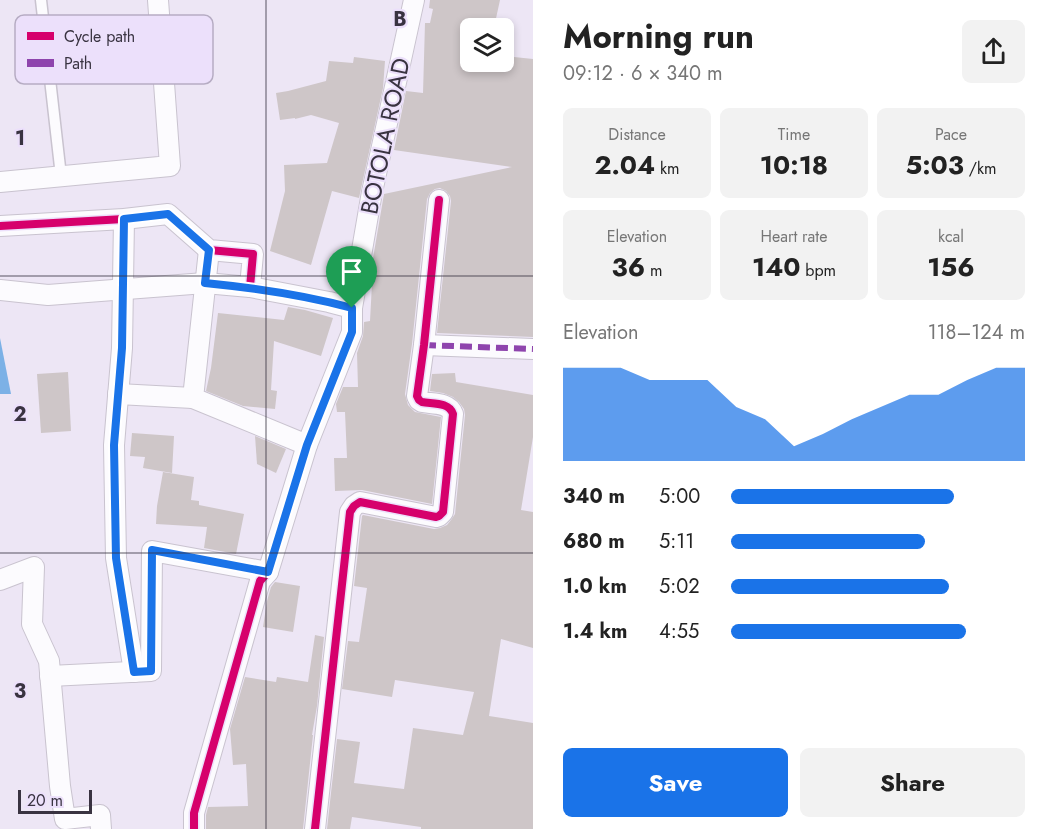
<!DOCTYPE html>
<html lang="en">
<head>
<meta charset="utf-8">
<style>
  :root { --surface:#fff; --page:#f2f2f2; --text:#222; --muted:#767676; --accent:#1a73e8 }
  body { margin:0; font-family:Jost,sans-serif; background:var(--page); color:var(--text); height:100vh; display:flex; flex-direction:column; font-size:22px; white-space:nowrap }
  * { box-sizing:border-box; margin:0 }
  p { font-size:20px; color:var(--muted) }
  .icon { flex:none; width:33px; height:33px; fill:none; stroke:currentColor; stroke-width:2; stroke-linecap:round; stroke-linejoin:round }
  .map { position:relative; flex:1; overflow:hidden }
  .panel { display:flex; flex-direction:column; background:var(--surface); width:522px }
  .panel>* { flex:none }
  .tools { position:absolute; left:460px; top:18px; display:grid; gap:12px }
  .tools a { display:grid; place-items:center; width:54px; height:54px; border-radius:9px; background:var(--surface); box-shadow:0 3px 9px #0003; font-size:30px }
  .scale { position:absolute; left:18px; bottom:15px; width:74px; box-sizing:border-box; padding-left:6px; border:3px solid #393341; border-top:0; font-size:16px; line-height:21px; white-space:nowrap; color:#393341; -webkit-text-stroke:4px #ece0fb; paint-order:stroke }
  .pin { position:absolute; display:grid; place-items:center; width:51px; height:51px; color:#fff; margin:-62px -26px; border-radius:50% 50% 50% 0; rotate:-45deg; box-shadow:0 0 6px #0007 }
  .pin .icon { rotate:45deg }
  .round { display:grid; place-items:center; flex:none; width:63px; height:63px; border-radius:9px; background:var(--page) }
  .summary { display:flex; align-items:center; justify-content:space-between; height:102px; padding:0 30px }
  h1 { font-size:33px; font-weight:700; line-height:45px }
  .metrics { display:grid; grid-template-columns:repeat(3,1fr); gap:9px; height:102px; padding:6px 30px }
  .metrics div { display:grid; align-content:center; border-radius:9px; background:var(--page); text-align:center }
  .metrics b { font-size:26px; font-weight:700 }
  .metrics small { font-size:16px; font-weight:400 }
  .metrics p { font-size:16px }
  .chart { height:168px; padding:12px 30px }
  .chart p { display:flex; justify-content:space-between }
  .chart svg { width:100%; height:108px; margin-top:6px; fill:var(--accent); opacity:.7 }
  .cta { display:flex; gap:12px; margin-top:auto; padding:12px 30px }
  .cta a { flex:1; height:69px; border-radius:9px; background:var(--accent); color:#fff; font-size:24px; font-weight:700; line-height:69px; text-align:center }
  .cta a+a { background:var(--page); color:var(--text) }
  ul { padding:0 30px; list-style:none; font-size:20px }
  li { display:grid; grid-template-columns:96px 72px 1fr; align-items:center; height:45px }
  li i { height:15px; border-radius:8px; background:var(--accent) }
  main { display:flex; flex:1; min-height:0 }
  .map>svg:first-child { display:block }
  .water { fill:#7cb1e6 }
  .building { fill:#cec6c8 }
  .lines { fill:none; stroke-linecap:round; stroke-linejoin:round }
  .lane-casing { stroke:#c9c3cf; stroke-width:13 }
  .street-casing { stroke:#c9c3cf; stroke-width:22 }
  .lane { stroke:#fcfbfe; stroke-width:10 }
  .street { stroke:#fcfbfe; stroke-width:20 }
  .quiet { stroke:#8e44ad; stroke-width:6; stroke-dasharray:12 6; stroke-linecap:butt }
  .cycleway-casing { stroke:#ece0fb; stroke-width:11 }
  .cycleway { stroke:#d6006c; stroke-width:8 }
  .route-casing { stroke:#fff; stroke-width:12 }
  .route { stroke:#1a73e8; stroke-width:8 }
  .grid { fill:none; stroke:#393341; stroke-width:1.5; stroke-opacity:0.55 }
  .labels { text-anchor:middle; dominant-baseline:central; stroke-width:4.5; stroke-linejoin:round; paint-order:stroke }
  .street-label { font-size:24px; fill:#393341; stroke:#ece0fb }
  .key { fill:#ece0fb; stroke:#b6acc3; stroke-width:1.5 }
  .key-label { font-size:16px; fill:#393341 }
  .grid-label { font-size:20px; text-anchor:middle; font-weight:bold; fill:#393341; stroke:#ece0fb; stroke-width:4.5; stroke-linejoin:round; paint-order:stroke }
</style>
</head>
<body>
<main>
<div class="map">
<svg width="533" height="829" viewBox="0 0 533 829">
  <rect width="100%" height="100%" fill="#ede6f5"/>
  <!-- water -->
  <path class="water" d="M0 338 11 394H0Z"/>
  <!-- building -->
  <g class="building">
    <path d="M430 0H500L495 23 471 18V62H514V57L533 59V337L437 333 451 201 450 196 446 191 440 188 435 189 430 193 427 199 412 344 405 394 408 405 415 412 441 417 432 504 362 490 335 491 334 458H347L345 412H337L336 404 343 387H358L357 353 363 336 364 322 370 321 373 265 372 264 384 194 512 167 394 150 406 91 423 93 425 23H430L433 9 429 8Z"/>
    <path d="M354 57 385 61 383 88 359 198 332 191 311 265 270 251 285 191 284 165 327 163 339 123 311 115 295 119V118L280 120 276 93 288 91 326 81 329 61 353 63Z"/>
    <path d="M288 307 305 310 333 318 321 356 274 341 271 390 277 391 275 409 243 406 206 391 211 368 218 313 284 320Z"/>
    <path d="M68 372 71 431 41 433 37 374Z"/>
    <path d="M455 373 456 382 533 395V437L521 510 533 512V648L501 639 489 716 533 723V829H421V827L352 817 350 829H327L337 739 360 742 354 783 404 789 413 728 463 735 474 692 395 680 392 697 342 689 348 641 359 642 367 588 354 586 362 516 363 515 434 529 440 528 447 525 451 520 455 514 465 415 464 409 459 402 453 397 443 393 430 391 432 374Z"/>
    <path d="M132 433 174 436 172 473 143 468 145 457 130 456Z"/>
    <path d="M255 436 286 449 276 473 257 464Z"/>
    <path d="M163 472 194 477 191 500 199 501V505L244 514 236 554 204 548 207 527 156 524 157 506Z"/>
    <path d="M275 582 300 586 293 632 263 627 267 601 271 587Z"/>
    <path d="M315 635 324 637 317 706 312 735H313L303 829H206V815L208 807 248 806 246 764 233 765 230 729 245 677 276 682 277 677 308 682Z"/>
  </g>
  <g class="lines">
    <defs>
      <path id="lane" d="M41 0 61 176"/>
      <g id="street">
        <path d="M0 182 170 166 158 0"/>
        <path d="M124 219 122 348 114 445 116 558 134 672"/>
        <path d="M0 226 124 219 168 214 209 250 253 254 250 287 329 302 352 308V332L307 445 268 572 260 581 194 813V829"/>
        <path d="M209 250 193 398 307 445"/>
        <path d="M0 290 48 295 205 283 250 287"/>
        <path d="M352 308 372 192 414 0"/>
        <path d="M424 345 533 349"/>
        <path d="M118 394 193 398"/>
        <path d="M0 580 34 567 32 624 49 661 60 786 65 819 100 815 101 829"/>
        <path d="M50 676 151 671 152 551 268 572"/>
        <path d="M315 829 350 512 354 506 360 502 436 517 439 516 443 512 453 414C449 402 433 404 422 402L419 400 417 396 424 345 439 200"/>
      </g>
    </defs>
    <!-- lane casing -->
    <use href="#lane" class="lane-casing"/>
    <!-- street casing -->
    <use href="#street" class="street-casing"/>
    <!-- lane -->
    <use href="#lane" class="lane"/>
    <!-- street -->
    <use href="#street" class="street"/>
    <!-- quiet -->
    <path class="quiet" d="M424 345 533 349"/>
    <defs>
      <g id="cycleway">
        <path d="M0 226 124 219 168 214 209 250 253 254 250 287 329 302 352 308V332L307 445 268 572 260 581 194 813V829"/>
        <path d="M315 829 350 512 354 506 360 502 436 517 439 516 443 512 453 414C449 402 433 404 422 402L419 400 417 396 424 345 439 200"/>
      </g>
    </defs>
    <!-- cycleway casing -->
    <use href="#cycleway" class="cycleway-casing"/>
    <!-- cycleway -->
    <use href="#cycleway" class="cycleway"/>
  </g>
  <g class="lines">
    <defs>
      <path id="route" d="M168 214 209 250 205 283C255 288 304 295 352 308V332L307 445 268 572 152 550 151 671 134 672 116 558 114 445 122 348 124 219Z"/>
    </defs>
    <!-- route casing -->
    <use href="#route" class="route-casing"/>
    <!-- route -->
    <use href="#route" class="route"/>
  </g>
  <!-- grid -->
  <path class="grid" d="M266 0V829M0 276H533M0 553H533"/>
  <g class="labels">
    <!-- street labels -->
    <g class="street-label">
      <text transform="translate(385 136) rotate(-78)">BOTOLA ROAD</text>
    </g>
  </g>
  <!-- legend -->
  <rect x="15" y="15" width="198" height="69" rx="9" class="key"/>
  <rect x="27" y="32" width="27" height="8" fill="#d6006c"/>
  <rect x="27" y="59" width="27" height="8" fill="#8e44ad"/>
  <g class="key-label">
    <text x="64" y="42">Cycle path</text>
    <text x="64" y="69">Path</text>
  </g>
  <g class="grid-label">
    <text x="400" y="26">B</text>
    <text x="20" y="145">1</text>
    <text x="20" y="421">2</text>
    <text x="20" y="698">3</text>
  </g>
</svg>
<div class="tools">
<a><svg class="icon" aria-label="layers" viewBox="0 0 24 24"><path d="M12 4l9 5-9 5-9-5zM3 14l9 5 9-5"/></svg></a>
</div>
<div class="scale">20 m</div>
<div class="pin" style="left:352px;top:308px;background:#1e9e55"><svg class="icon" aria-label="arrive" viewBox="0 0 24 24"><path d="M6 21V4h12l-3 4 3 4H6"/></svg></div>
</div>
<section class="panel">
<div class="summary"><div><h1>Morning run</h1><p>09:12 · 6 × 340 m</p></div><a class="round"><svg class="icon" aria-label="share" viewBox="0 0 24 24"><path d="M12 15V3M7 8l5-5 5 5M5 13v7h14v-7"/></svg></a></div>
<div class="metrics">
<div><p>Distance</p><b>2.04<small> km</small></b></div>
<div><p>Time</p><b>10:18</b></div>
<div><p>Pace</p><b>5:03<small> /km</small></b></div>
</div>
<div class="metrics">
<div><p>Elevation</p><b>36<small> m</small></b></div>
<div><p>Heart rate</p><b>140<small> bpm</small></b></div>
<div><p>kcal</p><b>156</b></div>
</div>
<div class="chart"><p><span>Elevation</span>118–124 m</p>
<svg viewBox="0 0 160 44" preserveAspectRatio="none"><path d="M0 44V6L10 6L20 6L30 11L40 11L50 11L60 22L70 27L80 38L90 33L100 27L110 22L120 17L130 17L140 11L150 6L160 6V44z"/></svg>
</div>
<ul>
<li><b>340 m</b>5:00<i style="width:76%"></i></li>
<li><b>680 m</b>5:11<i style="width:66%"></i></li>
<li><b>1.0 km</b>5:02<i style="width:74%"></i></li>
<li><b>1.4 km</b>4:55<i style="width:80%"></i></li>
</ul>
<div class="cta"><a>Save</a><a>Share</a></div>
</section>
</main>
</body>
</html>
